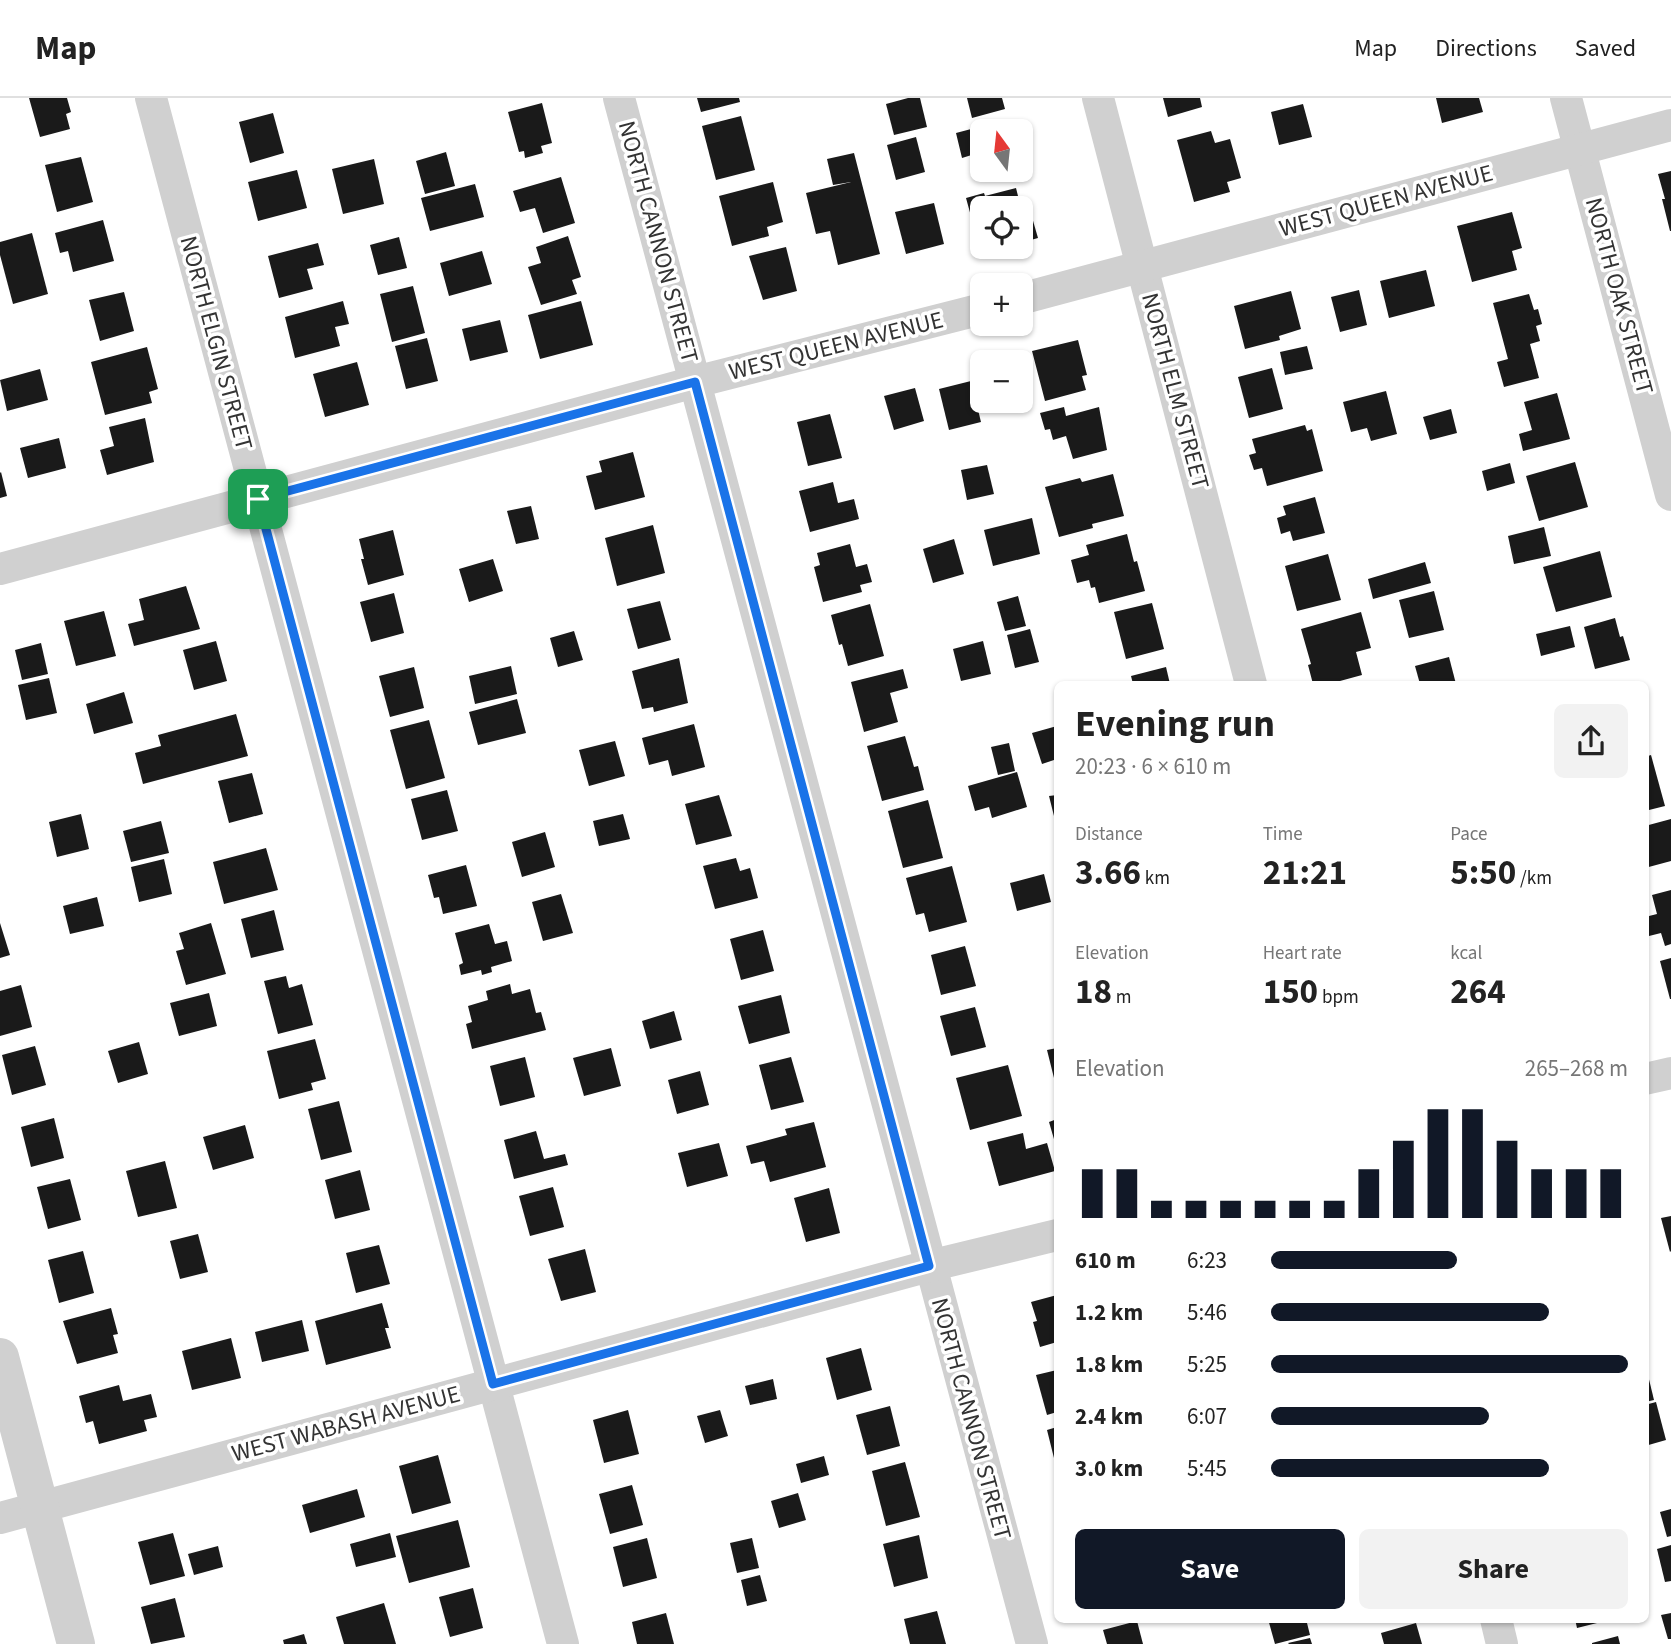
<!DOCTYPE html>
<html lang="en">
<head>
<meta charset="utf-8">
<style>
  :root { --surface:#fff; --page:#f2f2f2; --text:#222; --muted:#767676; --line:#e0e0e0; --accent:#111827 }
  body { margin:0; font-family:"Source Sans 3",sans-serif; background:var(--page); color:var(--text); height:100vh; display:flex; flex-direction:column; font-size:26px; white-space:nowrap }
  * { box-sizing:border-box; margin:0 }
  p { font-size:23px; color:var(--muted) }
  .icon { flex:none; width:38px; height:38px; fill:none; stroke:currentColor; stroke-width:2; stroke-linecap:round; stroke-linejoin:round }
  .map { position:relative; flex:1; overflow:hidden }
  .panel { position:absolute; left:1054px; top:583px; width:595px; height:942px; display:flex; flex-direction:column; background:var(--surface); border-radius:10px; box-shadow:0 2px 5px #0004 }
  .panel>* { flex:none }
  .needle { width:46px; rotate:345deg }
  .buttons { position:absolute; left:970px; top:21px; display:grid; gap:14px }
  .buttons a { display:grid; place-items:center; width:63px; height:63px; border-radius:10px; background:var(--surface); box-shadow:0 2px 5px #0004; font-size:35px }
  .pin { position:absolute; display:grid; place-items:center; width:60px; height:60px; color:#fff; margin:-30px; border-radius:14px; box-shadow:0 4px 10px #0006 }
  .round { display:grid; place-items:center; flex:none; width:74px; height:74px; border-radius:10px; background:var(--page) }
  .overview { display:flex; align-items:center; justify-content:space-between; height:119px; padding:0 21px }
  h1 { font-size:38px; font-weight:700; line-height:52px }
  .figures { display:grid; grid-template-columns:repeat(3,1fr); gap:10px; height:119px; padding:7px 21px }
  .figures div { display:grid; align-content:center }
  .figures b { font-size:35px; font-weight:700 }
  .figures small { font-size:19px; font-weight:400 }
  .figures p { font-size:19px }
  .chart { height:196px; padding:14px 21px }
  .chart p { display:flex; justify-content:space-between }
  .chart svg { width:100%; height:126px; margin-top:7px; stroke:var(--accent); stroke-width:6 }
  .action { display:flex; gap:14px; margin-top:auto; padding:14px 21px }
  .action a { flex:1; height:80px; border-radius:10px; background:var(--accent); color:#fff; font-size:28px; font-weight:700; line-height:80px; text-align:center }
  .action a+a { background:var(--page); color:var(--text) }
  ul { padding:0 21px; list-style:none; font-size:23px }
  li { display:grid; grid-template-columns:112px 84px 1fr; align-items:center; height:52px }
  li i { height:18px; border-radius:9px; background:var(--accent) }
  header { display:flex; align-items:center; gap:42px; box-sizing:border-box; height:98px; padding:0 35px; background:var(--surface); border-bottom:2px solid var(--line) }
  header strong { font-size:33px }
  nav { display:flex; gap:38px; margin-inline-start:auto; font-size:24px }
  .map>svg:first-child { display:block }
  .building { fill:#1a1a1a }
  .lines { fill:none; stroke-linecap:round; stroke-linejoin:round }
  .minor { stroke:#d0d0d0; stroke-width:32 }
  .tertiary { stroke:#d0d0d0; stroke-width:38 }
  .route-casing { stroke:#fff; stroke-width:14 }
  .route { stroke:#1a73e8; stroke-width:9 }
  .labels { text-anchor:middle; dominant-baseline:central; stroke-width:7; stroke-linejoin:round; paint-order:stroke }
  .street-label { font-size:24px; fill:#333; stroke:#fff }
</style>
</head>
<body>
<header>
<strong>Map</strong>
<nav><a>Map</a><a>Directions</a><a>Saved</a></nav>
</header>
<div class="map">
<svg width="1671" height="1546" viewBox="0 0 1671 1546">
  <rect width="100%" height="100%" fill="#fff"/>
  <!-- building -->
  <g class="building">
    <path d="M29 0H67L71 14 66 16 70 31 40 39Z"/>
    <path d="M697 0H739L740 4 701 14Z"/>
    <path d="M908 0H920L927 29 894 37 886 6Z"/>
    <path d="M967 0H1002L1005 11 972 20Z"/>
    <path d="M1163 0H1200L1202 9 1168 19Z"/>
    <path d="M1436 0H1479L1483 14 1442 25Z"/>
    <path d="M542 5 552 45 541 48 543 55 525 60 524 53 519 54 508 14Z"/>
    <path d="M1303 6 1312 39 1279 47 1271 14Z"/>
    <path d="M273 15 284 55 250 65 239 24Z"/>
    <path d="M741 18 755 72 716 82 702 28Z"/>
    <path d="M1009 21 1012 33H982V66L978 55 962 60 956 35Z"/>
    <path d="M1211 33 1215 45 1230 41 1241 80 1227 84 1230 94 1194 104 1177 42Z"/>
    <path d="M916 39 925 74 896 82 887 47Z"/>
    <path d="M446 54 455 88 425 96 416 63Z"/>
    <path d="M854 55 880 156 838 167 830 133 816 136 806 95 851 84 833 87 827 61Z"/>
    <path d="M81 59 93 104 57 114 45 67Z"/>
    <path d="M374 61 384 106 343 116 332 71Z"/>
    <path d="M297 72 307 110 258 123 248 84Z"/>
    <path d="M1671 73V133H1670L1662 101H1665L1658 76Z"/>
    <path d="M561 79 575 125 543 135 535 110 520 114 513 93Z"/>
    <path d="M773 84 783 124 767 129 769 138 732 148 719 98Z"/>
    <path d="M475 86 484 119 430 133 421 100Z"/>
    <path d="M1016 90 1021 110H982V127L974 129 966 100 984 95 985 98Z"/>
    <path d="M934 105 944 146 906 156 895 114Z"/>
    <path d="M1029 109 1038 140 1020 145V111Z"/>
    <path d="M1512 114 1522 150 1512 153 1517 172 1472 184 1457 128Z"/>
    <path d="M103 122 114 163 73 174 68 153 60 155 55 135Z"/>
    <path d="M32 135 48 196 13 206 0 157V144Z"/>
    <path d="M568 138 581 179 572 182 577 196 541 207 528 169 541 165 536 149Z"/>
    <path d="M399 139 407 170 378 177 370 147Z"/>
    <path d="M318 145 324 167 307 171 313 191 279 200 268 158Z"/>
    <path d="M786 149 797 193 763 202 749 158Z"/>
    <path d="M482 153 492 186 449 198 440 165Z"/>
    <path d="M1426 172 1435 208 1389 220 1380 183Z"/>
    <path d="M413 188 425 235 392 244 380 196Z"/>
    <path d="M1359 192 1367 227 1340 234 1331 199Z"/>
    <path d="M1291 193 1301 231 1279 238 1280 242 1245 251 1234 208Z"/>
    <path d="M124 194 134 233 100 243 89 202Z"/>
    <path d="M1529 196 1534 212 1538 211 1542 226 1536 228 1540 243 1530 246 1539 280 1504 289 1497 264 1508 261 1493 205Z"/>
    <path d="M343 203 349 226 335 229 340 248 295 260 285 219Z"/>
    <path d="M581 203 593 247 540 261 528 217Z"/>
    <path d="M500 222 508 254 470 263 462 231Z"/>
    <path d="M427 240 438 283 406 291 395 248Z"/>
    <path d="M1078 242 1087 277 1082 278 1086 292 1045 303 1032 253Z"/>
    <path d="M1307 248 1313 271 1285 277 1280 254Z"/>
    <path d="M147 249 158 291 149 294 152 305 105 317 91 264Z"/>
    <path d="M357 264 369 307 325 319 313 276Z"/>
    <path d="M1272 270 1283 311 1249 320 1238 279Z"/>
    <path d="M40 271 48 302 7 313 0 282Z"/>
    <path d="M971 283 981 324 949 332 939 291Z"/>
    <path d="M915 290 924 323 894 332 884 298Z"/>
    <path d="M1386 293 1397 336 1371 343 1367 330 1351 334 1343 304Z"/>
    <path d="M1557 295 1570 341 1523 353 1519 336 1532 332 1524 304Z"/>
    <path d="M1064 309 1066 318 1099 309 1107 352 1073 361 1066 338 1053 342 1050 331 1045 332 1040 315Z"/>
    <path d="M1451 311 1457 335 1430 342 1423 319Z"/>
    <path d="M830 316 842 360 808 368 797 324Z"/>
    <path d="M145 320 154 364 107 377 100 352 114 348 109 329Z"/>
    <path d="M1305 327 1307 333 1312 331 1323 373 1267 388 1262 370 1254 372 1249 357 1256 355 1252 341Z"/>
    <path d="M59 340 66 370 28 380 20 350Z"/>
    <path d="M633 354 645 399 595 412 586 378 602 374 599 363Z"/>
    <path d="M1575 364 1588 409 1539 423 1526 378Z"/>
    <path d="M1510 365 1515 385 1487 393 1482 373Z"/>
    <path d="M987 367 994 396 967 402 961 372Z"/>
    <path d="M1 374 7 398 0 400V375Z"/>
    <path d="M1113 376 1124 418 1092 426 1093 430 1059 439 1045 389 1080 380 1082 384Z"/>
    <path d="M833 384 838 405 854 401 859 421 810 434 799 393Z"/>
    <path d="M1315 399 1325 435 1293 443 1290 433 1281 436 1277 420 1286 417 1283 408Z"/>
    <path d="M531 408 539 441 516 446 507 413Z"/>
    <path d="M1032 420 1040 456 993 468 984 432Z"/>
    <path d="M653 427 665 475 617 488 605 440Z"/>
    <path d="M1544 429 1551 458 1514 466 1508 438Z"/>
    <path d="M393 432 404 477 368 487 361 461H364L359 441Z"/>
    <path d="M1127 436 1134 464 1137 463 1145 493 1099 505 1095 489 1091 490 1089 482 1077 485 1071 462 1089 457 1086 447Z"/>
    <path d="M954 441 964 476 933 485 923 451Z"/>
    <path d="M850 446 856 469 867 466 872 484 860 487 862 494 823 504 814 469 820 467 817 455Z"/>
    <path d="M1600 453 1612 499 1556 514 1543 469Z"/>
    <path d="M1328 456 1341 502 1297 513 1285 468Z"/>
    <path d="M493 461 503 493 469 504 459 471Z"/>
    <path d="M1425 464 1431 485 1373 501 1368 481Z"/>
    <path d="M186 488 200 531 134 548 128 526 144 522 139 501Z"/>
    <path d="M1434 493 1444 532 1409 540 1399 502Z"/>
    <path d="M394 495 404 535 371 544 360 504Z"/>
    <path d="M1018 498 1026 528 1005 533 997 504Z"/>
    <path d="M660 503 671 542 638 551 627 511Z"/>
    <path d="M1152 505 1164 551 1126 561 1114 514Z"/>
    <path d="M870 506 884 558 848 568 842 546 839 547 831 517Z"/>
    <path d="M104 513 116 558 76 568 64 523Z"/>
    <path d="M1361 514 1371 550 1356 554 1362 577 1329 586H1313L1308 567 1311 566 1301 531Z"/>
    <path d="M1615 520 1620 539 1623 538 1630 562 1595 571 1584 529Z"/>
    <path d="M1570 528 1575 549 1541 558 1536 536Z"/>
    <path d="M1030 531 1039 564 1015 570 1007 537Z"/>
    <path d="M574 533 583 562 558 569 550 540Z"/>
    <path d="M216 543 227 583 194 592 183 552Z"/>
    <path d="M983 543 991 576 961 583 953 551Z"/>
    <path d="M41 545 48 576 22 582 15 552Z"/>
    <path d="M1449 559 1456 586H1420L1415 568Z"/>
    <path d="M679 560 688 605 654 614 653 609 642 611 632 573Z"/>
    <path d="M511 568 517 596 475 606 469 578Z"/>
    <path d="M414 569 424 610 390 619 379 578Z"/>
    <path d="M1166 569 1170 586H1133L1131 578Z"/>
    <path d="M903 571 908 590 890 595 898 624 864 634 851 584Z"/>
    <path d="M49 580 57 615 26 622 18 587Z"/>
    <path d="M124 594 133 625 94 636 86 606Z"/>
    <path d="M517 601 526 635 478 647 469 614Z"/>
    <path d="M236 616 248 658 143 686 135 655 161 648 158 637Z"/>
    <path d="M429 622 445 680 406 691 390 632Z"/>
    <path d="M694 626 705 669 672 678 668 662 649 667 642 640Z"/>
    <path d="M1057 628V661L1042 666 1032 635Z"/>
    <path d="M905 638 914 669 918 668 924 692 882 703 867 648Z"/>
    <path d="M615 643 625 678 589 688 579 652Z"/>
    <path d="M1009 645 1015 673 998 677 991 649Z"/>
    <path d="M1651 657 1665 708 1645 713V659Z"/>
    <path d="M1017 674 1027 709 992 720 989 709 975 713 968 688Z"/>
    <path d="M252 675 263 716 229 725 218 683Z"/>
    <path d="M447 692 458 733 422 742 411 701Z"/>
    <path d="M719 697 732 738 696 747 685 706Z"/>
    <path d="M1057 697V726H1056L1049 698Z"/>
    <path d="M928 702 943 760 903 770 888 713Z"/>
    <path d="M81 716 89 751 57 759 49 724Z"/>
    <path d="M623 716 630 741 599 748 593 723Z"/>
    <path d="M1671 721V763L1645 770V728Z"/>
    <path d="M161 723 169 755 131 764 123 733Z"/>
    <path d="M545 734 555 769 522 779 512 744Z"/>
    <path d="M266 750 278 792 224 806 213 764Z"/>
    <path d="M736 760 740 773 750 770 758 800 715 811 703 768Z"/>
    <path d="M164 761 172 796 139 804 131 769Z"/>
    <path d="M466 767 477 808 443 816 439 799 434 800 428 777Z"/>
    <path d="M952 768 967 824 929 834 924 815 916 817 906 780Z"/>
    <path d="M1044 776 1051 804 1017 813 1010 785Z"/>
    <path d="M1671 792V846L1665 848 1661 835 1645 839V819L1657 816 1652 797Z"/>
    <path d="M561 796 573 835 543 843 532 804Z"/>
    <path d="M97 799 104 828 70 836 63 808Z"/>
    <path d="M274 812 284 852 251 860 241 821Z"/>
    <path d="M0 825 10 857 0 860Z"/>
    <path d="M211 825 226 876 186 887 176 853 184 851 179 835Z"/>
    <path d="M489 826 495 846 507 843 512 863 491 869 492 874 482 877 481 872 461 877 459 867 463 865 455 835Z"/>
    <path d="M763 832 774 873 741 882 730 841Z"/>
    <path d="M965 848 976 888 941 897 931 857Z"/>
    <path d="M1671 860V901H1670L1660 863Z"/>
    <path d="M286 878 289 890 302 886 313 927 278 936 264 883Z"/>
    <path d="M510 886 512 896 530 891 536 915 541 914 546 932 472 951 466 926 472 924 468 908 488 902 486 893Z"/>
    <path d="M21 887 32 929 0 938V893Z"/>
    <path d="M209 895 217 928 179 938 170 905Z"/>
    <path d="M781 897 790 935 749 946 738 908Z"/>
    <path d="M975 909 986 949 951 958 940 918Z"/>
    <path d="M674 913 682 942 650 951 642 923Z"/>
    <path d="M315 941 326 981 311 985 313 992 279 1001 267 953Z"/>
    <path d="M139 944 148 976 118 985 108 953Z"/>
    <path d="M35 948 46 987 12 997 2 957Z"/>
    <path d="M611 950 621 988 584 998 573 960Z"/>
    <path d="M1057 950V988H1056L1047 952Z"/>
    <path d="M525 959 535 999 500 1008 490 968Z"/>
    <path d="M791 959 804 1004 771 1012 759 967Z"/>
    <path d="M1008 967 1022 1018 970 1032 956 980Z"/>
    <path d="M700 973 709 1007 677 1016 668 982Z"/>
    <path d="M339 1003 352 1054 321 1062 308 1011Z"/>
    <path d="M54 1020 64 1060 31 1069 21 1029Z"/>
    <path d="M1057 1021V1048H1056L1049 1024Z"/>
    <path d="M814 1024 826 1069 770 1084 764 1063 751 1066 746 1048 787 1037 785 1031Z"/>
    <path d="M245 1027 254 1060 213 1072 203 1039Z"/>
    <path d="M536 1033 544 1061 565 1056 568 1067 514 1081 504 1042Z"/>
    <path d="M1023 1035 1026 1051 1047 1045 1055 1073 999 1088 987 1044Z"/>
    <path d="M719 1045 728 1078 687 1089 678 1055Z"/>
    <path d="M165 1063 177 1110 138 1119 126 1073Z"/>
    <path d="M360 1072 370 1112 335 1121 325 1082Z"/>
    <path d="M70 1081 81 1122 48 1131 37 1089Z"/>
    <path d="M553 1089 564 1129 530 1138 519 1098Z"/>
    <path d="M829 1090 840 1135 806 1144 794 1100Z"/>
    <path d="M1671 1118V1153L1670 1154 1661 1120Z"/>
    <path d="M198 1136 208 1174 180 1181 170 1143Z"/>
    <path d="M379 1147 390 1186 356 1195 346 1155Z"/>
    <path d="M585 1151 596 1194 561 1203 548 1161Z"/>
    <path d="M83 1153 94 1195 59 1205 48 1162Z"/>
    <path d="M1057 1197V1244L1040 1249 1033 1224 1037 1223 1031 1204Z"/>
    <path d="M382 1205 389 1230H385L391 1250 326 1267 315 1223Z"/>
    <path d="M111 1210 118 1236 113 1237 118 1255 77 1266 63 1223Z"/>
    <path d="M302 1222 309 1253 262 1264 255 1234Z"/>
    <path d="M231 1240 241 1280 192 1292 182 1253Z"/>
    <path d="M861 1250 872 1292 837 1302 826 1260Z"/>
    <path d="M1646 1269 1654 1302 1645 1304V1270Z"/>
    <path d="M1057 1272V1314L1047 1317 1036 1277Z"/>
    <path d="M773 1281 777 1301 750 1307 745 1288Z"/>
    <path d="M119 1287 123 1303 151 1296 157 1319 144 1322 147 1333 99 1346 93 1323 86 1325 79 1298Z"/>
    <path d="M1656 1304 1666 1342 1645 1348V1307Z"/>
    <path d="M890 1308 900 1348 867 1357 856 1317Z"/>
    <path d="M628 1312 639 1356 604 1365 593 1322Z"/>
    <path d="M720 1312 728 1338 705 1345 697 1318Z"/>
    <path d="M1057 1329V1368H1056L1047 1332Z"/>
    <path d="M438 1357 451 1405 412 1416 399 1368Z"/>
    <path d="M824 1358 829 1377 801 1385 796 1366Z"/>
    <path d="M905 1364 920 1419 886 1428 872 1373Z"/>
    <path d="M632 1387 643 1427 610 1436 599 1396Z"/>
    <path d="M357 1391 365 1419 310 1435 302 1407Z"/>
    <path d="M798 1395 806 1422 779 1430 771 1403Z"/>
    <path d="M1671 1411V1438L1667 1439 1660 1414Z"/>
    <path d="M458 1422 470 1469 409 1485 396 1438Z"/>
    <path d="M173 1435 185 1478 150 1487 138 1444Z"/>
    <path d="M390 1435 396 1459 356 1469 350 1446Z"/>
    <path d="M919 1437 928 1480 894 1489 883 1446Z"/>
    <path d="M647 1440 657 1480 623 1489 613 1449Z"/>
    <path d="M752 1440 759 1470 737 1475 730 1445Z"/>
    <path d="M1671 1447V1483L1665 1484 1657 1451Z"/>
    <path d="M218 1448 223 1469 194 1477 188 1456Z"/>
    <path d="M760 1477 767 1503 747 1508 741 1482Z"/>
    <path d="M473 1490 483 1530 450 1539 439 1499Z"/>
    <path d="M175 1500 185 1539 151 1546 141 1509Z"/>
    <path d="M384 1505 396 1546H344L336 1519Z"/>
    <path d="M937 1513 946 1546H910L904 1521Z"/>
    <path d="M666 1515 674 1546H637L632 1524Z"/>
    <path d="M1671 1515V1541H1668L1661 1517Z"/>
    <path d="M1268 1521H1306L1310 1537 1275 1546Z"/>
    <path d="M1575 1521H1609V1522L1577 1530Z"/>
    <path d="M1137 1523 1143 1546H1107L1103 1532Z"/>
    <path d="M1416 1525 1422 1546H1384L1381 1535Z"/>
    <path d="M304 1536 307 1546H284L283 1542Z"/>
    <path d="M1618 1538 1620 1546H1592V1545Z"/>
    <path d="M1310 1540 1312 1546H1289L1288 1545Z"/>
  </g>
  <g class="lines">
    <!-- minor -->
    <g class="minor">
      <path d="M151 0 563 1546"/>
      <path d="M619 0 1032 1546"/>
      <path d="M1098 0 1251 586"/>
      <path d="M1566 0 1671 397"/>
      <path d="M1020 201 1671 27"/>
      <path d="M0 471 695 284 982 211"/>
      <path d="M1645 981 1671 975"/>
      <path d="M0 1420 929 1168 1057 1137"/>
      <path d="M1496 1521 1502 1546"/>
    </g>
    <!-- tertiary -->
    <path class="tertiary" d="M0 1259 76 1546"/>
  </g>
  <g class="lines">
    <defs>
      <path id="route" d="M695 284 929 1168 493 1286 258 401Z"/>
    </defs>
    <!-- route casing -->
    <use href="#route" class="route-casing"/>
    <!-- route -->
    <use href="#route" class="route"/>
  </g>
  <g class="labels">
    <!-- street labels -->
    <g class="street-label">
      <text transform="translate(1386 103) rotate(-15)">WEST QUEEN AVENUE</text>
      <text transform="translate(658 144) rotate(75)">NORTH CANNON STREET</text>
      <text transform="translate(1619 198) rotate(75)">NORTH OAK STREET</text>
      <text transform="translate(216 245) rotate(75)">NORTH ELGIN STREET</text>
      <text transform="translate(836 248) rotate(-14)">WEST QUEEN AVENUE</text>
      <text transform="translate(1175 293) rotate(75)">NORTH ELM STREET</text>
      <text transform="translate(971 1321) rotate(75)">NORTH CANNON STREET</text>
      <text transform="translate(346 1326) rotate(-15)">WEST WABASH AVENUE</text>
    </g>
  </g>
</svg>
<div class="buttons">
<a><svg class="needle" viewBox="-14 -14 28 28"><path d="M0-13l5 13h-10z" fill="#e53935"/><path d="M0 13l5-13h-10z" fill="#767676"/></svg></a>
<a><svg class="icon" aria-label="locate" viewBox="0 0 24 24"><circle cx="12" cy="12" r="6"/><path d="M12 2v4M12 18v4M2 12h4M18 12h4"/></svg></a>
<a>+</a>
<a>−</a>
</div>
<div class="pin" style="left:258px;top:401px;background:#1e9e55"><svg class="icon" aria-label="arrive" viewBox="0 0 24 24"><path d="M6 21V4h12l-3 4 3 4H6"/></svg></div>
<section class="panel">
<div class="overview"><div><h1>Evening run</h1><p>20:23 · 6 × 610 m</p></div><a class="round"><svg class="icon" aria-label="share" viewBox="0 0 24 24"><path d="M12 15V3M7 8l5-5 5 5M5 13v7h14v-7"/></svg></a></div>
<div class="figures">
<div><p>Distance</p><b>3.66<small> km</small></b></div>
<div><p>Time</p><b>21:21</b></div>
<div><p>Pace</p><b>5:50<small> /km</small></b></div>
</div>
<div class="figures">
<div><p>Elevation</p><b>18<small> m</small></b></div>
<div><p>Heart rate</p><b>150<small> bpm</small></b></div>
<div><p>kcal</p><b>264</b></div>
</div>
<div class="chart"><p><span>Elevation</span>265–268 m</p>
<svg viewBox="0 0 160 44" preserveAspectRatio="none"><path d="M5 44V27M15 44V27M25 44V38M35 44V38M45 44V38M55 44V38M65 44V38M75 44V38M85 44V27M95 44V17M105 44V6M115 44V6M125 44V17M135 44V27M145 44V27M155 44V27"/></svg>
</div>
<ul>
<li><b>610 m</b>6:23<i style="width:52%"></i></li>
<li><b>1.2 km</b>5:46<i style="width:78%"></i></li>
<li><b>1.8 km</b>5:25<i style="width:100%"></i></li>
<li><b>2.4 km</b>6:07<i style="width:61%"></i></li>
<li><b>3.0 km</b>5:45<i style="width:78%"></i></li>
</ul>
<div class="action"><a>Save</a><a>Share</a></div>
</section>
</div>
</body>
</html>
